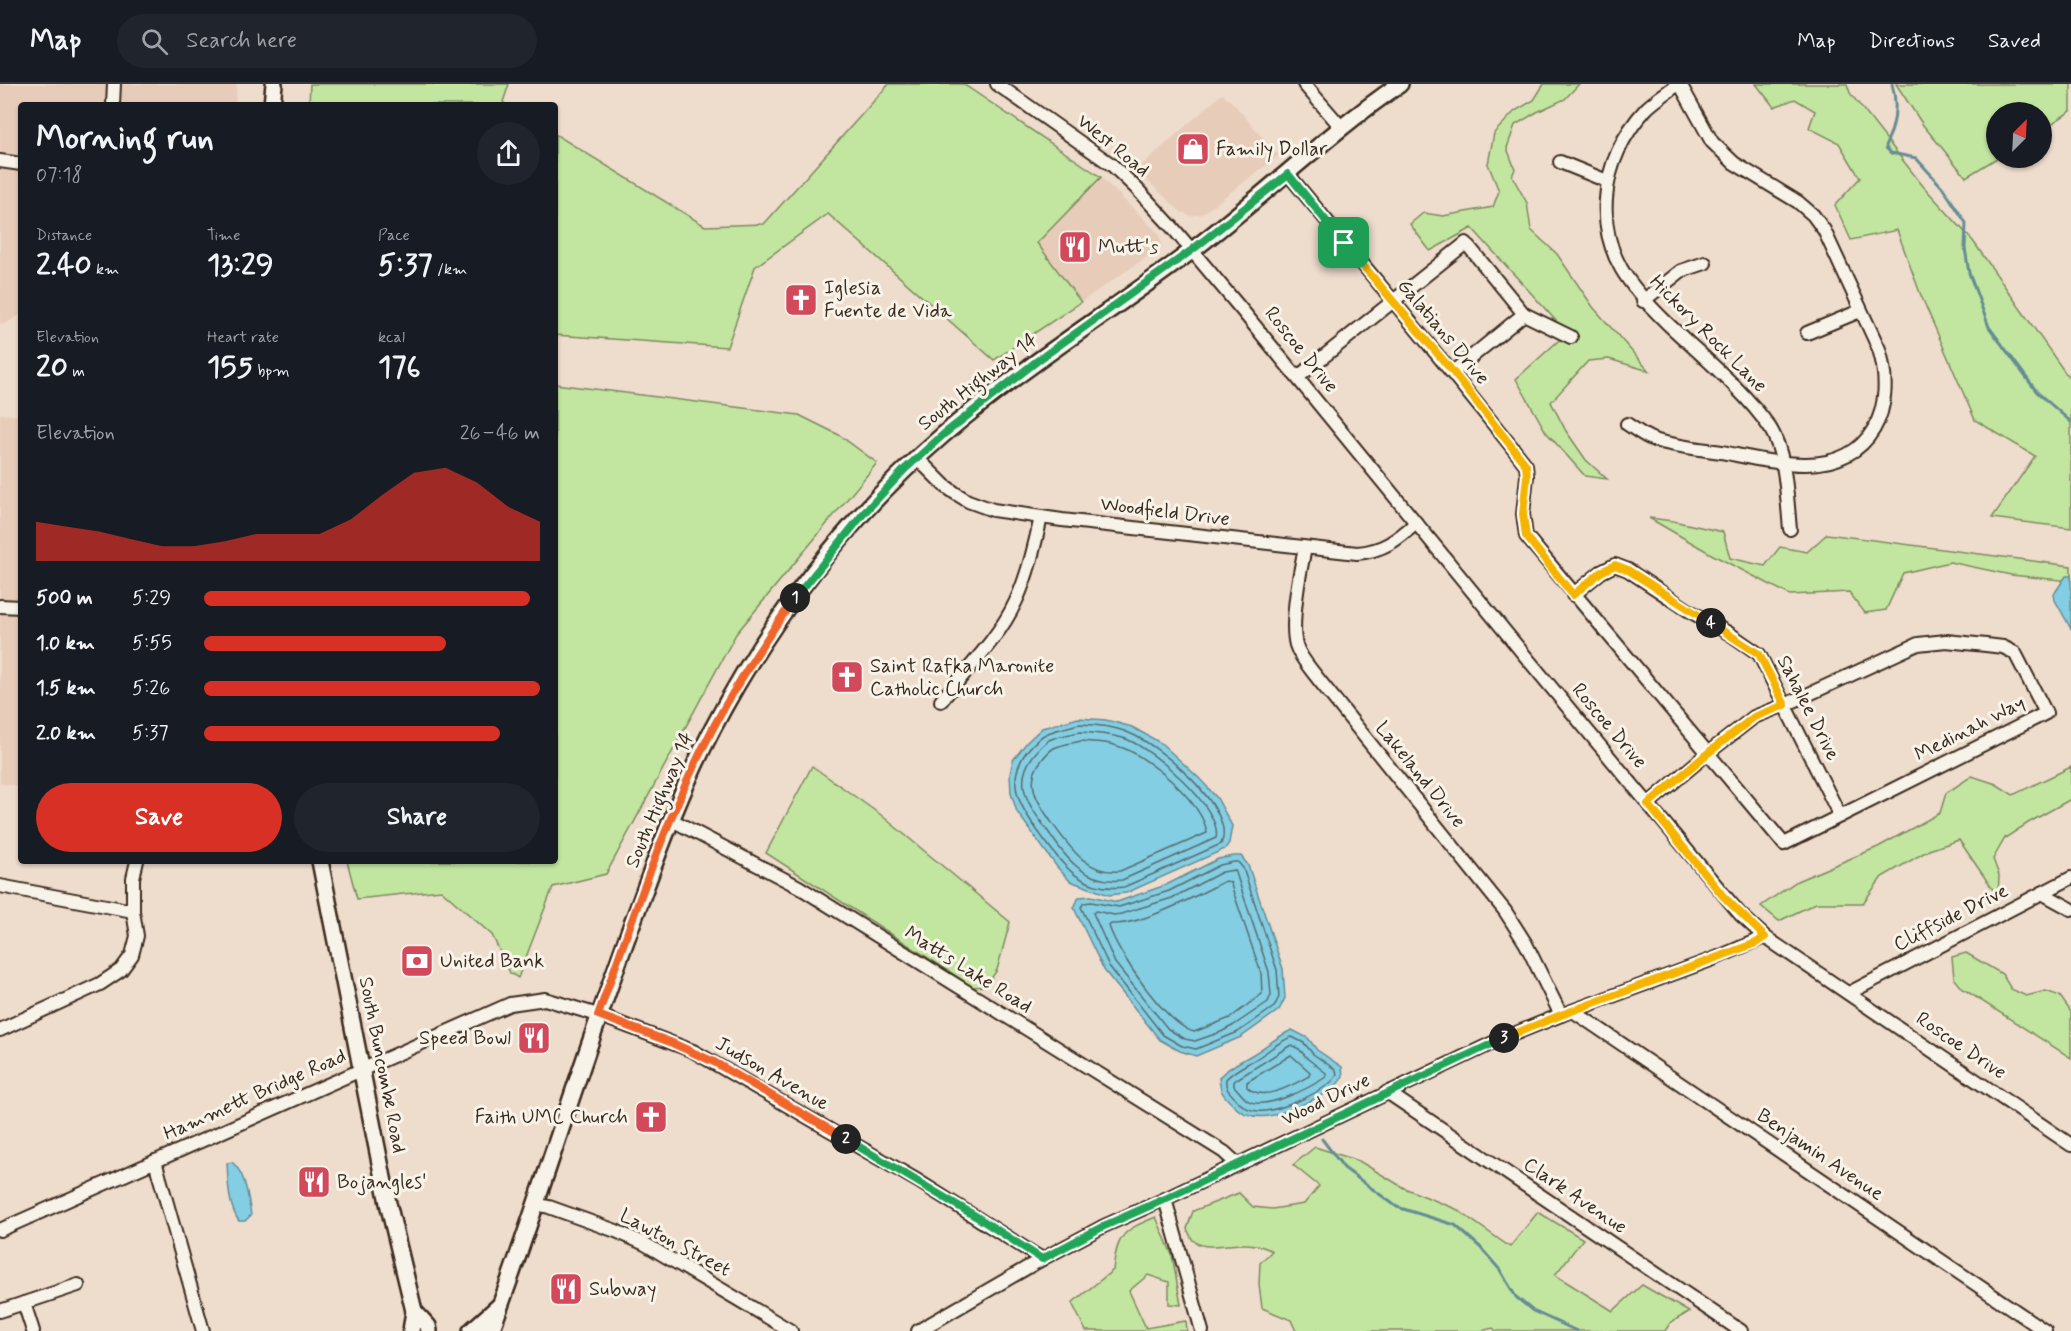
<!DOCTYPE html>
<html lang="en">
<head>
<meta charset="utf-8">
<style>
  :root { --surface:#171b24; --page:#20242c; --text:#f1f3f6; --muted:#9ea1a6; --line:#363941; --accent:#d93025 }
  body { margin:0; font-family:Mynerve,sans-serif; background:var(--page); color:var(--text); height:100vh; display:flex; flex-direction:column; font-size:22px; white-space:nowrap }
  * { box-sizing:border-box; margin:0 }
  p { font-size:20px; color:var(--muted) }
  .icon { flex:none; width:33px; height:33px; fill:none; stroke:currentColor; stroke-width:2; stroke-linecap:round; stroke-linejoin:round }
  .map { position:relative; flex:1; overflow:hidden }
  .drawer { position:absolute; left:18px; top:18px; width:540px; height:762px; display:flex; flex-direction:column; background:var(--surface); border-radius:6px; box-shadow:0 2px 4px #0004 }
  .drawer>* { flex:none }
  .needle { width:39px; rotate:24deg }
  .fabs { position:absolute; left:1986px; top:18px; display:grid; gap:12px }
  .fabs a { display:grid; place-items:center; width:66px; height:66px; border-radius:50%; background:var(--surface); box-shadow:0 2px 4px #0004; font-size:30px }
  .pin { position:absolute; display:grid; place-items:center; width:51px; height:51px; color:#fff; margin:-26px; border-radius:12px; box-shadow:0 3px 9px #0006 }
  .km { position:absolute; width:30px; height:30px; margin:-15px; border-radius:50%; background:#222; color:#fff; font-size:16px; line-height:30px; text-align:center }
  .round { display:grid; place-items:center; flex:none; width:63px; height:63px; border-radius:32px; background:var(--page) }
  .summary { display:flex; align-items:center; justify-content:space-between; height:102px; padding:0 18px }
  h1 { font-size:33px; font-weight:800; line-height:45px }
  .stats { display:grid; grid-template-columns:repeat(3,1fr); gap:9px; height:102px; padding:6px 18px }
  .stats div { display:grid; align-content:center }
  .stats b { font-size:30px; font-weight:800 }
  .stats small { font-size:16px; font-weight:400 }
  .stats p { font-size:16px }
  .chart { height:168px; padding:12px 18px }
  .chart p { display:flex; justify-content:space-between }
  .chart svg { width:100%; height:108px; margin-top:6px; fill:var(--accent); opacity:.7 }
  .primary-button { display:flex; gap:12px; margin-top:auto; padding:12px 18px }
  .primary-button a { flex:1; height:69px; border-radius:36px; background:var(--accent); color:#fff; font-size:24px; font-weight:800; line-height:69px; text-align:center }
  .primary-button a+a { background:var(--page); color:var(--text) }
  ul { padding:0 18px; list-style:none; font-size:20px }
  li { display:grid; grid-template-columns:96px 72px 1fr; align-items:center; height:45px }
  li i { height:15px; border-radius:8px; background:var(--accent) }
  header { display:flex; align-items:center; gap:36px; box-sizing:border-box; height:84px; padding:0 30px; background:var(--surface); border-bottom:2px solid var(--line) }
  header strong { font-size:28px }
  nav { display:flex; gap:33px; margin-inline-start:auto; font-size:21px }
  .search { width:420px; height:54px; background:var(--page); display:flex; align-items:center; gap:15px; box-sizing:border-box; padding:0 21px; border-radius:33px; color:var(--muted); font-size:22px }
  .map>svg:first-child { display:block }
  .built { fill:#e8ccba }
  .green { fill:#c2e6a0; stroke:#7e885f; stroke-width:1.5 }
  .water { fill:#83cee3; stroke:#668c94; stroke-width:1.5 }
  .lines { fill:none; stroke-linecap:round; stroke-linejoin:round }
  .shore { stroke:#586c6d; stroke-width:1.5 }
  .stream { stroke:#668c94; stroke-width:3 }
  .minor-casing { stroke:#3b2a1e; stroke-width:16 }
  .major-casing { stroke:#3b2a1e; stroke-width:20 }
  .minor { stroke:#f7f3e8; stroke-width:12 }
  .major { stroke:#f7f3e8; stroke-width:15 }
  .split-1-casing { stroke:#fff; stroke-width:12 }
  .split-2-casing { stroke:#fff; stroke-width:12 }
  .split-3-casing { stroke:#fff; stroke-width:12 }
  .split-4-casing { stroke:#fff; stroke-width:12 }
  .split-5-casing { stroke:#fff; stroke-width:12 }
  .split-1 { stroke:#22a559; stroke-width:8 }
  .split-2 { stroke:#f0652b; stroke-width:8 }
  .split-3 { stroke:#22a559; stroke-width:8 }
  .split-4 { stroke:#f5b400; stroke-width:8 }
  .split-5 { stroke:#f5b400; stroke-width:8 }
  .labels { text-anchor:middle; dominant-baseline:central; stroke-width:6; stroke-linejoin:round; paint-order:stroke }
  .street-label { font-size:20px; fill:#3b2a1e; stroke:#f7f3e8 }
  .poi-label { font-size:20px; fill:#3b2a1e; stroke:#f7f3e8; text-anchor:start }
</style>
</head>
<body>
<header>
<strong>Map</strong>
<div class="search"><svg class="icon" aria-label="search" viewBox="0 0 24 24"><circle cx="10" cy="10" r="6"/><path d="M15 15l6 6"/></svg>Search here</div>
<nav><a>Map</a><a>Directions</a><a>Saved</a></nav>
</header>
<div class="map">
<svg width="2071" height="1247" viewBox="0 0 2071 1247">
  <rect width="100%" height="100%" fill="#eedccd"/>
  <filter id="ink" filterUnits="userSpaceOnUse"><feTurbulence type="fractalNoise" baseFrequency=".0167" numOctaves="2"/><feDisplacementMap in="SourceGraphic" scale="12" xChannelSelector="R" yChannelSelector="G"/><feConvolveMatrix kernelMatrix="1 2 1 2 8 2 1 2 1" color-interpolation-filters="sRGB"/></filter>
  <g filter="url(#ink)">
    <!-- built -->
    <g class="built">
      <path d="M0 0H237L235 21H21V231L4 240 0 239Z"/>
      <path d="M1222 10 1234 20 1276 69H1282L1202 130 1191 132 1181 128 1136 86Z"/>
      <path d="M1101 93 1159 150 1161 158 1160 164 1081 218 1037 159Z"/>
      <path d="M0 330 21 332V703L0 699Z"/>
    </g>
    <!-- green -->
    <g class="green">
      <path d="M310 0H509L503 18 507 21H309Z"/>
      <path d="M889 0H963L1101 93 1037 159 1081 218 994 276 828 130 755 183 727 263 555 251V50L705 142 764 140Z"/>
      <path d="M1544 0H1579L1565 15 1537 28 1515 41 1507 64 1515 85 1512 92 1527 119 1531 146 1557 170 1593 223 1649 287 1609 275 1588 277 1551 318 1566 347 1586 376 1607 395 1585 392 1546 348 1516 295 1567 249 1472 144 1430 167 1410 140 1423 129 1443 132 1493 123 1499 107 1488 80 1494 49 1515 27 1534 16Z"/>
      <path d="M1756 0H1847L1850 9 1923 102 1973 157 2071 297V444L1992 434 2035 372 1975 336 1920 209 1897 146 1851 156 1835 121 1860 94 1839 59 1809 44 1815 27 1795 15 1774 23Z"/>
      <path d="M1896 0H2071V27L2042 46V28H1996L1997 74 1966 93 1923 41Z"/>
      <path d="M555 300 799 331 839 351 877 379 736 550 606 790 553 803 518 894 510 889 492 851 441 806 357 815 347 777H555Z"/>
      <path d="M1649 434 1673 437 1723 448 1730 474 1765 482 1780 463 1807 468 1827 450 2071 482V497L2011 491 1950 478 1903 489 1886 526 1865 529 1849 508 1790 511 1713 471Z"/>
      <path d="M812 682 881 731 1010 838 997 886 986 902 973 903 766 769Z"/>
      <path d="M2071 683V715L2028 739 2005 754 1993 775 1999 791 1998 813 1959 756 1929 766 1882 793 1863 819H1816L1779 837 1761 822 1797 797 1878 763 1940 729 1946 709 1972 692 1996 700 2013 711Z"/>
      <path d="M1966 869 2002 890 2011 905 2026 912 2046 907 2060 912 2071 928V974L1963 905 1954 894 1952 873Z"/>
      <path d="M1315 1063 1359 1077 1404 1104 1456 1125 1510 1163 1538 1128 1583 1155 1555 1191 1613 1227 1642 1201 1689 1228 1670 1239 1665 1247H1496L1493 1244 1481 1247H1296L1291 1236 1262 1224 1259 1200 1260 1179 1272 1167C1245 1150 1210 1171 1194 1157 1191 1155 1189 1148 1187 1145L1193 1127 1239 1109 1253 1123 1272 1125 1304 1120 1319 1102 1293 1081Z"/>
      <path d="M1156 1133 1172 1171 1181 1221 1169 1220V1198L1148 1191 1129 1207 1146 1244 1186 1237 1187 1247H1086L1072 1219 1113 1186C1117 1150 1124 1146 1156 1133Z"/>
    </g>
    <!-- water -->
    <g class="water">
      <path d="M2066 492H2071V545L2055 516 2054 510Z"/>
      <path d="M1078 634 1106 636 1132 643 1161 659 1201 696 1217 714 1232 742 1229 759 1225 765 1126 809 1109 811 1070 797 1057 783 1017 728 1011 709 1010 690 1013 676 1027 658 1042 644Z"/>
      <path d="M1234 772H1241L1248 781 1283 885 1285 914 1279 926 1241 953 1196 972 1180 967 1160 956 1104 886 1074 824 1079 813 1091 812 1117 818 1166 801 1218 775Z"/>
      <path d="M1292 946 1308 954 1317 966 1342 983 1343 992C1335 1007 1321 1012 1306 1019 1283 1030 1253 1042 1233 1021 1222 1010 1220 1008 1219 993 1230 982 1242 977 1255 969 1268 961 1278 952 1292 946Z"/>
      <path d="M232 1078C246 1090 248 1113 251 1131L245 1137H239C228 1122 228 1097 227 1079Z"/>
    </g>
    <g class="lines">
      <!-- shore -->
      <g class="shore">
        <path d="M1079 640C1096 641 1113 642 1129 649 1158 660 1238 726 1221 760L1124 803C1080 808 1063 781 1040 750 1020 723 1004 698 1027 667 1032 661 1040 652 1048 649 1057 645 1069 643 1079 640Z"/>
        <path d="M1080 648C1096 649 1111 650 1126 655 1152 665 1223 724 1216 754L1122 796C1084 800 1066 774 1047 746 1030 723 1012 700 1033 672 1037 667 1043 660 1049 656 1057 652 1071 650 1080 648Z"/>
        <path d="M1081 657C1095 658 1109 658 1123 664 1150 674 1203 719 1207 749L1120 787C1087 791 1069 762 1052 739 1038 719 1024 699 1041 677 1044 673 1049 667 1054 664 1062 660 1073 659 1081 657Z"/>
        <path d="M1234 778H1238L1243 784 1277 886 1279 913 1274 923 1238 948 1196 965 1182 962 1163 951 1109 882 1081 823 1084 819 1091 818 1119 823 1169 807 1220 781Z"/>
        <path d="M1235 786 1269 888 1271 911 1268 918 1234 941 1221 948 1195 957 1185 955 1168 945 1115 879 1093 829 1096 827 1114 831 1121 830 1172 814 1222 788Z"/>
        <path d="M1225 797 1230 798 1261 889 1262 910 1230 934 1194 948C1166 940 1118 870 1109 842L1111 840C1141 842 1198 811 1225 797Z"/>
        <path d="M1292 953 1304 959 1313 970 1336 986 1337 991C1328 1007 1276 1029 1258 1027 1247 1026 1242 1022 1235 1014 1228 1007 1225 1004 1226 995 1235 985 1247 981 1259 973 1270 966 1279 957 1292 953Z"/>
        <path d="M1291 961 1299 965 1308 975 1326 989V993C1311 1003 1264 1028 1247 1016 1242 1012 1238 1006 1234 1002V997Z"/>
        <path d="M1291 971 1310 988 1309 992C1293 1001 1262 1019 1247 1003V998Z"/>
      </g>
      <!-- stream -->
      <g class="stream">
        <path d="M1892 0C1896 14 1896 31 1892 45 1890 52 1886 57 1886 64L1891 69 1916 74 1943 104 1966 139 1965 164 1969 189 1989 243 2037 308 2071 338"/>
        <path d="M1322 1055 1344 1084 1397 1123 1455 1141 1480 1163 1500 1186 1516 1213 1533 1227 1577 1247"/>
      </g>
      <defs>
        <g id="minor">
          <path d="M997 0 1112 81 1136 104 1173 144 1241 225 1526 573 1740 830 1765 853 2071 1061"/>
          <path d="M1304 0 1342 44"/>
          <path d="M1678 0C1668 8 1655 16 1646 25 1623 50 1608 82 1606 115 1602 171 1630 203 1668 240 1700 270 1746 308 1770 344 1786 369 1787 416 1790 445"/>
          <path d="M113 21 114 0"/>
          <path d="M0 77 21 80"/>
          <path d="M1560 78 1607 97"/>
          <path d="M1288 90C1368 187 1449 283 1526 381L1527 392 1523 430 1526 452 1784 760 2046 629 2015 569 2003 563 1986 561 1946 557 1918 560 1785 621 1754 633 1708 669 1648 720"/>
          <path d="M1643 217 1681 187 1705 179"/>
          <path d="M1524 230 1571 253"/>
          <path d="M1807 249 1860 227"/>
          <path d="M1298 293 1466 159 1524 230 1453 288"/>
          <path d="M1627 340C1635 345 1645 353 1654 356 1677 363 1703 365 1727 369 1752 374 1778 380 1804 380 1872 381 1897 324 1879 265L1824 146 1813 131 1798 118 1734 79 1712 58 1680 0"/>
          <path d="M918 375 944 401 955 409 968 417 993 426 1062 436 1357 469C1383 467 1397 456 1416 439"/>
          <path d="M1305 464C1300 487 1290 539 1296 561 1300 574 1311 585 1319 596L1505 827 1526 860 1561 931"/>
          <path d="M1573 511 1601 488 1615 481 1628 486 1688 526 1730 550 1759 570 1840 732"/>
          <path d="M0 522 21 523"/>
          <path d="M941 617C967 585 999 554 1016 517 1028 491 1035 460 1041 433"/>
          <path d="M672 736 799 803 1224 1068 1237 1080"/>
          <path d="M0 802 133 827"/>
          <path d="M2042 809 2071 825"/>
          <path d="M1849 909 2071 794"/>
          <path d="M1573 927 2045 1247"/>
          <path d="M0 946 100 900 121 886 132 871 137 852 133 827V794L137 777"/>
          <path d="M1387 1008 1741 1247"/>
          <path d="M155 1077 203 1247"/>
          <path d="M1165 1115 1202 1247"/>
          <path d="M535 1120 549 1123 616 1147 645 1160 791 1247"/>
          <path d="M0 1146 510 920 545 915 598 931 693 967 918 1097 1042 1175"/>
          <path d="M24 1219 33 1247"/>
          <path d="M0 1227 78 1201"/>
          <path d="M918 1247 1042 1175 1104 1142 1165 1115 1499 956 1561 931 1716 874 1765 853"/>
        </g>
        <g id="major">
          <path d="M272 21 274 0"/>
          <path d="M320 777 388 1119 414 1227 411 1247"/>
          <path d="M414 1227 428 1242 429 1247"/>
          <path d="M471 1247 499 1222"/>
          <path d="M491 1247C544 1104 587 958 641 816 662 758 684 700 712 646 769 536 849 432 943 351 1022 283 1111 228 1194 165 1264 112 1327 50 1400 0"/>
        </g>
      </defs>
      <!-- minor casing -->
      <use href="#minor" class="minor-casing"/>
      <!-- major casing -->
      <use href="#major" class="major-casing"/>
      <!-- minor -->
      <use href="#minor" class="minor"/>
      <!-- major -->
      <use href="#major" class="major"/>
    </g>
  </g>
  <g class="lines" filter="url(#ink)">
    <defs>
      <path id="split-1" d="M795 514 864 429 905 385 944 350 1037 277 1192 166 1288 90 1344 159"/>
      <path id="split-2" d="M795 514C765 556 737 599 713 644 665 735 633 835 598 931L670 958 714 978 846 1055"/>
      <path id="split-3" d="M846 1055 977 1133 1042 1175 1104 1142 1165 1115 1504 954"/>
      <path id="split-4" d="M1504 954 1561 931 1756 859 1765 853 1723 812 1648 720 1708 669 1754 633 1785 621 1759 570 1711 539"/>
      <path id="split-5" d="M1344 159 1453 288 1526 381 1527 392 1523 430 1526 452 1573 511 1601 488 1615 481 1628 486 1711 539"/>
    </defs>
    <!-- split-1 casing -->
    <use href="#split-1" class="split-1-casing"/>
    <!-- split-2 casing -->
    <use href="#split-2" class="split-2-casing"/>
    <!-- split-3 casing -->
    <use href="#split-3" class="split-3-casing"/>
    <!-- split-4 casing -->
    <use href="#split-4" class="split-4-casing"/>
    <!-- split-5 casing -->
    <use href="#split-5" class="split-5-casing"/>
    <!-- split-1 -->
    <use href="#split-1" class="split-1"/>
    <!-- split-2 -->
    <use href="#split-2" class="split-2"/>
    <!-- split-3 -->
    <use href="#split-3" class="split-3"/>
    <!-- split-4 -->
    <use href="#split-4" class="split-4"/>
    <!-- split-5 -->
    <use href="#split-5" class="split-5"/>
  </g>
  <!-- icons -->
  <defs>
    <symbol id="shop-square" viewBox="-11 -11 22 22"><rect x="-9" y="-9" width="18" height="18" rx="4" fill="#d1495b" stroke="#f7f3e8"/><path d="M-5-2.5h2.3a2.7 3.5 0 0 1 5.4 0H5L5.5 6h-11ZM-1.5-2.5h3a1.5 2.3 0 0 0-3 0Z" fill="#fff"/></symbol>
    <symbol id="restaurant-square" viewBox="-11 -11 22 22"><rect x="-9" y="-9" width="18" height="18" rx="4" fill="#d1495b" stroke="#f7f3e8"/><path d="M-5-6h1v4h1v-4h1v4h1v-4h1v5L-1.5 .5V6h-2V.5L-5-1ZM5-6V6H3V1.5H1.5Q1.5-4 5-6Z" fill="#fff"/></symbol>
    <symbol id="church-square" viewBox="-11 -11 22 22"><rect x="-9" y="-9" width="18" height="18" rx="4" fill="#d1495b" stroke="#f7f3e8"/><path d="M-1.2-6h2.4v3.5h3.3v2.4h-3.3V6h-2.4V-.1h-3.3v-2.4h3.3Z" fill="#fff"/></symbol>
    <symbol id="bank-square" viewBox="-11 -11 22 22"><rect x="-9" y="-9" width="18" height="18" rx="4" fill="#d1495b" stroke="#f7f3e8"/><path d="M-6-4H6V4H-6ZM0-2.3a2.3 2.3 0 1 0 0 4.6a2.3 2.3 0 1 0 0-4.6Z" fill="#fff"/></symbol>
  </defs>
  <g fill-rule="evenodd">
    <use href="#shop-square" x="1174" y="46" width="38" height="38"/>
    <use href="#restaurant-square" x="1056" y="144" width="38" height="38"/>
    <use href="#church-square" x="782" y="197" width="38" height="38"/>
    <use href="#church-square" x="828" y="574" width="38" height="38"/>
    <use href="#bank-square" x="398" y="858" width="38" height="38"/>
    <use href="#restaurant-square" x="515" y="935" width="38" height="38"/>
    <use href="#church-square" x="632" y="1014" width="38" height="38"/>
    <use href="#restaurant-square" x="295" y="1079" width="38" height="38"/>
    <use href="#restaurant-square" x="547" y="1186" width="38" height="38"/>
  </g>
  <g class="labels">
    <!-- street labels -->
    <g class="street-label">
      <text transform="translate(1113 62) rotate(39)">West Road</text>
      <text transform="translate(1443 248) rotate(50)">Galatians Drive</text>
      <text transform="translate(1708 250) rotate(45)">Hickory Rock Lane</text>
      <text transform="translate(1301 266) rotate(51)">Roscoe Drive</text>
      <text transform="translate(978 298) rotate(-38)">South Highway 14</text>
      <text transform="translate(1165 428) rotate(7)">Woodfield Drive</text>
      <text transform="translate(1808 624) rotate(63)">Sahalee Drive</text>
      <text transform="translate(1609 642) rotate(50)">Roscoe Drive</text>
      <text transform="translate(1970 645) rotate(-27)">Medinah Way</text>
      <text transform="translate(1420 691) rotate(51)">Lakeland Drive</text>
      <text transform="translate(660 716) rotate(-67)">South Highway 14</text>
      <text transform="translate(1951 834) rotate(-27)">Cliffside Drive</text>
      <text transform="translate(968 886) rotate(32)">Matts Lake Road</text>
      <text transform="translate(1961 962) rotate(34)">Roscoe Drive</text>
      <text transform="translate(382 981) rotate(79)">South Buncombe Road</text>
      <text transform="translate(772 990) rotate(30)">Judson Avenue</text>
      <text transform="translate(255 1011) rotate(-24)">Hammett Bridge Road</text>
      <text transform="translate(1326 1016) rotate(-26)">Wood Drive</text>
      <text transform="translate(1820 1071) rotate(34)">Benjamin Avenue</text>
      <text transform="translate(1575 1112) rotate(34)">Clark Avenue</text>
      <text transform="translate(675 1159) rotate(28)">Lawton Street</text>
    </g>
    <!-- poi labels -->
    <g class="poi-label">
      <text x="1216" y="65">Family Dollar</text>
      <text x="1098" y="163">Mutt's</text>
      <text x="824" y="204">Iglesia<tspan x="824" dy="23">Fuente de Vida</tspan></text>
      <text x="870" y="582">Saint Rafka Maronite<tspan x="870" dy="23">Catholic Church</tspan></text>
      <text x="440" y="877">United Bank</text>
      <text x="511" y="954" text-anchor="end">Speed Bowl</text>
      <text x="628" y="1033" text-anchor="end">Faith UMC Church</text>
      <text x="337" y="1098">Bojangles'</text>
      <text x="589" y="1205">Subway</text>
    </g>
  </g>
</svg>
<div class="fabs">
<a><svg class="needle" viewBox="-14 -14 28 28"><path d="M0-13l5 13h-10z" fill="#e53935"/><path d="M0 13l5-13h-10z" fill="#9ea1a6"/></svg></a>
</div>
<div class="pin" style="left:1344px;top:159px;background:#1e9e55"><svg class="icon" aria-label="arrive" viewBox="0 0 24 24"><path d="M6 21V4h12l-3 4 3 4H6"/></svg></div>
<b class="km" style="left:795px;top:514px">1</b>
<b class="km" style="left:846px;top:1055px">2</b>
<b class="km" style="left:1504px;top:954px">3</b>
<b class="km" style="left:1711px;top:539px">4</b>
<section class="drawer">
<div class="summary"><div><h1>Morning run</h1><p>07:18</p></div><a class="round"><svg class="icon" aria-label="share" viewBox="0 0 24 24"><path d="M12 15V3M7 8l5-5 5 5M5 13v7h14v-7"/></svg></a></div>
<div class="stats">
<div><p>Distance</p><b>2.40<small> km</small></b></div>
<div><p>Time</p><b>13:29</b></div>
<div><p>Pace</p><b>5:37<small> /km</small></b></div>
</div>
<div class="stats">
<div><p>Elevation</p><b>20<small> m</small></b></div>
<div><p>Heart rate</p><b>155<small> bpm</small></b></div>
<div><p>kcal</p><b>176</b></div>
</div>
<div class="chart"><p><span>Elevation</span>26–46 m</p>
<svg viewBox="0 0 160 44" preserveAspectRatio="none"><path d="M0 44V28L10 30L20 32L30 35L40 38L50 38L60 36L70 33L80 33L90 33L100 27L110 17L120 8L130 6L140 12L150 22L160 28V44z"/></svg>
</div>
<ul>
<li><b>500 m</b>5:29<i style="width:97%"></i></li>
<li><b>1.0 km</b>5:55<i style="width:72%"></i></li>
<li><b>1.5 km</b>5:26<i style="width:100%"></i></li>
<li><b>2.0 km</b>5:37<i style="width:88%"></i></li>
</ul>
<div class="primary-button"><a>Save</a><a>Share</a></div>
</section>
</div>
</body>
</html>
